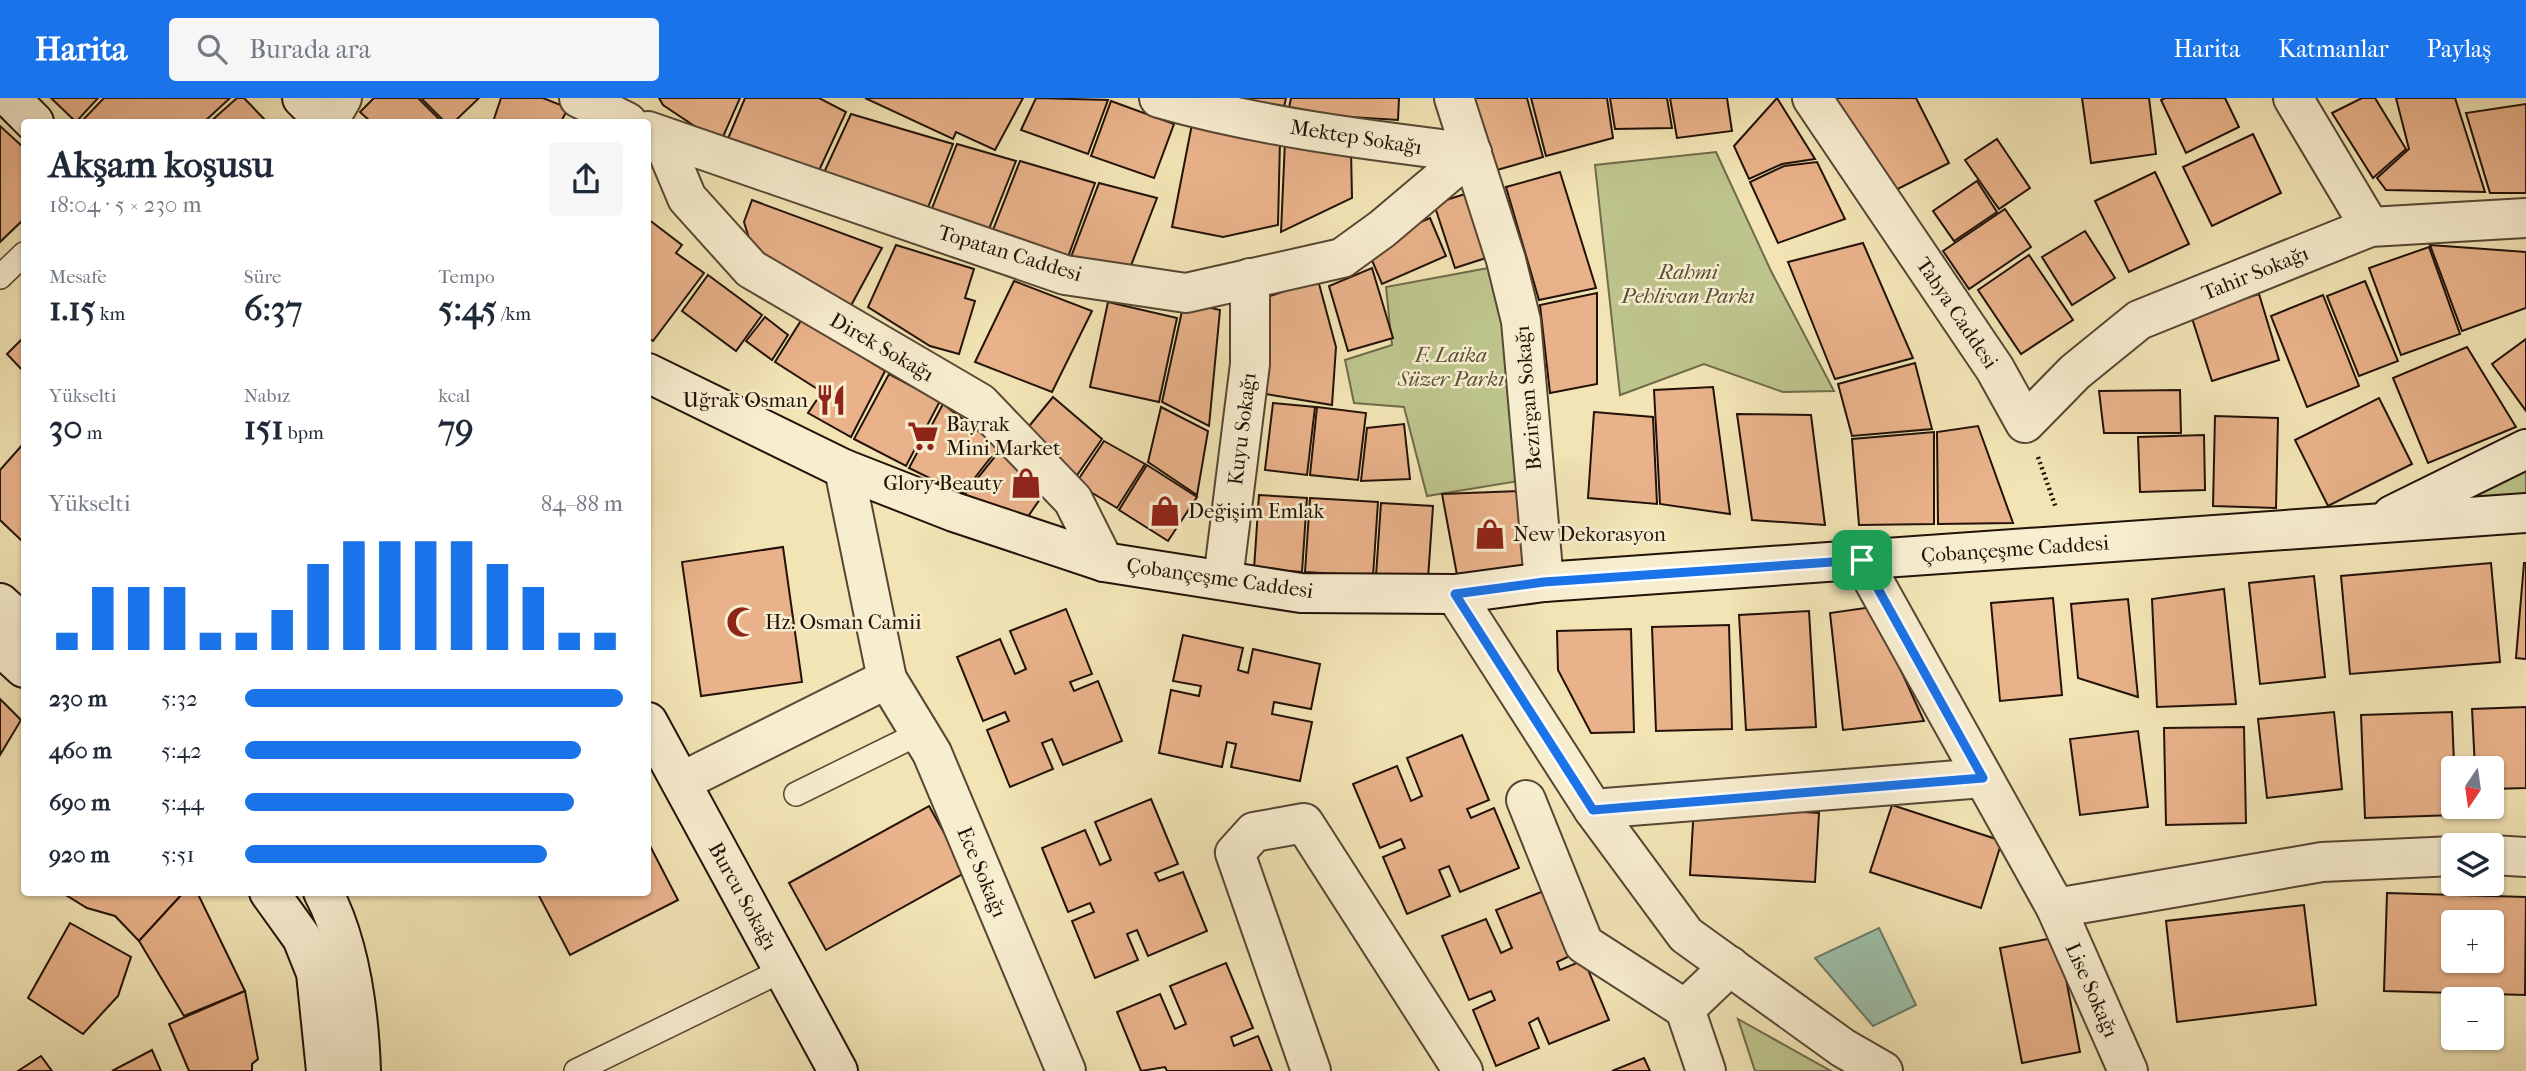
<!DOCTYPE html>
<html lang="tr">
<head>
<meta charset="utf-8">
<style>
  :root { --surface:#fff; --page:#f6f6f7; --text:#1f2937; --muted:#747a83; --accent:#1a73e8 }
  body { margin:0; font-family:"IM FELL French Canon",serif; background:var(--page); color:var(--text); height:100vh; display:flex; flex-direction:column; font-size:26px; white-space:nowrap }
  * { box-sizing:border-box; margin:0 }
  p { font-size:23px; color:var(--muted) }
  .icon { flex:none; width:38px; height:38px; fill:none; stroke:currentColor; stroke-width:2; stroke-linecap:round; stroke-linejoin:round }
  .map { position:relative; flex:1; overflow:hidden }
  .details { position:absolute; left:21px; top:21px; width:630px; height:777px; display:flex; flex-direction:column; background:var(--surface); border-radius:7px; box-shadow:0 2px 5px #0004 }
  .details>* { flex:none }
  .needle { width:46px; rotate:193deg }
  .tools { position:absolute; left:2441px; top:658px; display:grid; gap:14px }
  .tools a { display:grid; place-items:center; width:63px; height:63px; border-radius:7px; background:var(--surface); box-shadow:0 2px 5px #0004; font-size:35px }
  .pin { position:absolute; display:grid; place-items:center; width:60px; height:60px; color:#fff; margin:-30px; border-radius:14px; box-shadow:0 4px 10px #0006 }
  .round { display:grid; place-items:center; flex:none; width:74px; height:74px; border-radius:7px; background:var(--page) }
  .summary { display:flex; align-items:center; justify-content:space-between; height:119px; padding:0 28px }
  h1 { font-size:38px; font-weight:700; line-height:52px }
  .figures { display:grid; grid-template-columns:repeat(3,1fr); gap:10px; height:119px; padding:7px 28px }
  .figures div { display:grid; align-content:center }
  .figures b { font-size:35px; font-weight:700 }
  .figures small { font-size:19px; font-weight:400 }
  .figures p { font-size:19px }
  .chart { height:196px; padding:14px 28px }
  .chart p { display:flex; justify-content:space-between }
  .chart svg { width:100%; height:126px; margin-top:7px; stroke:var(--accent); stroke-width:6 }
  ul { padding:0 28px; list-style:none; font-size:23px }
  li { display:grid; grid-template-columns:112px 84px 1fr; align-items:center; height:52px }
  li i { height:18px; border-radius:9px; background:var(--accent) }
  header { display:flex; align-items:center; gap:42px; box-sizing:border-box; height:98px; padding:0 35px; background:var(--accent); color:#fff }
  header strong { font-size:33px }
  nav { display:flex; gap:38px; margin-inline-start:auto; font-size:24px }
  .search { width:490px; height:63px; background:var(--page); display:flex; align-items:center; gap:18px; box-sizing:border-box; padding:0 24px; border-radius:7px; color:var(--muted); font-size:26px }
  .map>svg:first-child { display:block }
  .green { fill:#bdc48c; stroke:#706b4a; stroke-width:2 }
  .water { fill:#9cbfaa; stroke:#6b7a69; stroke-width:2 }
  .building { fill:#e9b28a; stroke:#221208; stroke-width:2; fill-rule:evenodd }
  .lines { fill:none; stroke-linecap:round; stroke-linejoin:round }
  .lane-casing { stroke:#564633; stroke-width:26 }
  .street-casing { stroke:#564633; stroke-width:42 }
  .secondary-casing { stroke:#221208; stroke-width:42 }
  .path { stroke:#221208; stroke-width:4.5; stroke-dasharray:2 3.5; stroke-linecap:butt }
  .lane { stroke:#f7edcf; stroke-width:23 }
  .street { stroke:#f7edcf; stroke-width:38 }
  .secondary { stroke:#f7edcf; stroke-width:38 }
  .route-casing { stroke:#fff; stroke-width:14 }
  .route { stroke:#1a73e8; stroke-width:9 }
  .labels { text-anchor:middle; dominant-baseline:central; stroke-width:5; stroke-linejoin:round; paint-order:stroke }
  .street-label { font-size:21px; fill:#221208; stroke:#f7edcf }
  .park-label { font-size:21px; font-style:italic; fill:#585036; stroke:#f7edcf }
  .poi-label { font-size:21px; fill:#221208; stroke:#f7edcf; text-anchor:start }
</style>
</head>
<body>
<header>
<strong>Harita</strong>
<div class="search"><svg class="icon" aria-label="search" viewBox="0 0 24 24"><circle cx="10" cy="10" r="6"/><path d="M15 15l6 6"/></svg>Burada ara</div>
<nav><a>Harita</a><a>Katmanlar</a><a>Paylaş</a></nav>
</header>
<div class="map">
<svg width="2526" height="973" viewBox="0 0 2526 973">
  <rect width="100%" height="100%" fill="#f2e4b5"/>
  <filter id="stains"><feTurbulence type="fractalNoise" baseFrequency=".00286" numOctaves="4"/><feColorMatrix values="0 0 0 0 .2 0 0 0 0 .09 0 0 0 0 .02 0 0 0 .5 -.17"/></filter>
  <radialGradient id="worn" r=".72"><stop offset=".6" stop-color="#630" stop-opacity="0"/><stop offset="1" stop-color="#630" stop-opacity=".3"/></radialGradient>
  <!-- green -->
  <g class="green">
    <path d="M1716 54 1771 173 1834 293 1783 294 1704 266 1620 297 1595 67Z"/>
    <path d="M1499 168 1525 382 1427 398 1404 309 1354 305 1345 262 1392 247 1386 189Z"/>
    <path d="M2526 371V399L2459 404Z"/>
    <path d="M1738 921 1831 973H1755Z"/>
  </g>
  <!-- water -->
  <path class="water" d="M1879 830 1916 907 1873 928 1815 860Z"/>
  <!-- building -->
  <g class="building">
    <path d="M51 0H98L76 24Z"/>
    <path d="M104 0H230L204 24H81Z"/>
    <path d="M237 0H244L267 24H210Z"/>
    <path d="M374 0H418L442 24H371L360 14Z"/>
    <path d="M421 0H479L454 24H445Z"/>
    <path d="M501 0H543L568 10 561 24H493Z"/>
    <path d="M659 0H740L722 41 699 31 663 7Z"/>
    <path d="M745 0H819L846 14 816 79 727 43Z"/>
    <path d="M865 0H1023L995 52 956 34 953 41Z"/>
    <path d="M1036 0 1108 2 1088 56 1021 32Z"/>
    <path d="M1215 0H1286L1283 14Z"/>
    <path d="M1291 0H1399L1398 22 1288 15Z"/>
    <path d="M1470 0H1527L1543 59 1490 74Z"/>
    <path d="M1531 0H1607L1613 40 1546 58Z"/>
    <path d="M1610 0H1667L1672 30 1615 31Z"/>
    <path d="M1670 0H1727L1732 33 1677 40Z"/>
    <path d="M1777 0 1815 61 1782 66 1749 81 1734 48Z"/>
    <path d="M1836 0H1916L1949 65 1886 97Z"/>
    <path d="M2082 0H2149L2156 56 2091 65Z"/>
    <path d="M2165 0H2225L2239 29 2186 55 2161 2Z"/>
    <path d="M2362 0H2375L2406 51 2373 80 2332 15Z"/>
    <path d="M2396 0H2455L2485 94 2386 92 2377 80 2409 51Z"/>
    <path d="M1111 3 1174 26 1154 80 1091 58Z"/>
    <path d="M2526 6V95H2490L2466 15Z"/>
    <path d="M851 16 953 46 925 117 821 81Z"/>
    <path d="M1192 26 1280 43 1278 127 1223 139 1172 129Z"/>
    <path d="M0 28 24 50V121L0 144Z"/>
    <path d="M2253 36 2281 95 2212 128 2183 69Z"/>
    <path d="M1997 41 2030 90 1999 111 1965 62Z"/>
    <path d="M1285 43 1351 52 1352 100 1281 134Z"/>
    <path d="M957 46 1016 63 987 136 929 118Z"/>
    <path d="M1020 63 1095 85 1068 159 991 137Z"/>
    <path d="M1817 64 1845 121 1778 145 1750 84 1784 68Z"/>
    <path d="M1560 74 1596 190 1539 202 1506 89Z"/>
    <path d="M2155 74 2189 146 2129 174 2095 103Z"/>
    <path d="M1977 83 1997 114 1954 143 1933 113Z"/>
    <path d="M1099 85 1157 100 1130 170 1071 159Z"/>
    <path d="M1471 94 1492 158 1455 170 1434 106Z"/>
    <path d="M752 102 882 150 847 215 752 150 744 124Z"/>
    <path d="M2005 111 2031 149 1969 191 1943 153Z"/>
    <path d="M1430 120 1446 158 1382 186 1366 148Z"/>
    <path d="M648 121 682 147 676 155 704 175 653 243 648 240Z"/>
    <path d="M2085 133 2115 180 2072 207 2042 159Z"/>
    <path d="M1863 145 1913 260 1835 281 1788 164Z"/>
    <path d="M896 147 974 171 965 200 975 203 959 256 930 248 868 209Z"/>
    <path d="M2430 147 2526 154V210L2462 233Z"/>
    <path d="M2429 149 2460 236 2401 257 2369 170Z"/>
    <path d="M2029 157 2073 222 2021 256 1978 192Z"/>
    <path d="M1372 170 1393 240 1348 253 1329 188Z"/>
    <path d="M708 177 762 217 736 253 682 213Z"/>
    <path d="M1318 182 1336 249 1332 307 1260 295 1258 213 1270 198Z"/>
    <path d="M1014 183 1092 213 1052 294 975 264Z"/>
    <path d="M2365 183 2398 263 2359 278 2327 198Z"/>
    <path d="M1597 195V286L1550 295 1540 207Z"/>
    <path d="M2259 196 2279 262 2212 283 2191 217Z"/>
    <path d="M2323 197 2359 288 2307 309 2271 218Z"/>
    <path d="M1108 204 1177 220 1159 304 1090 289Z"/>
    <path d="M1184 204 1220 212 1209 328 1162 304Z"/>
    <path d="M765 219 788 237 772 262 746 243Z"/>
    <path d="M802 221 885 273 851 339 808 315 822 294 775 264Z"/>
    <path d="M24 239V274L7 256Z"/>
    <path d="M2526 241V313L2492 266Z"/>
    <path d="M2467 249 2516 329 2428 365 2393 280Z"/>
    <path d="M1915 265 1932 331 1852 338 1838 286Z"/>
    <path d="M889 276 940 303 906 368 854 341Z"/>
    <path d="M1713 289 1730 416 1660 406 1654 292Z"/>
    <path d="M2180 292 2181 335H2104L2099 293Z"/>
    <path d="M1053 299 1102 341 1073 383 1021 338Z"/>
    <path d="M2379 300 2412 366 2328 408 2295 342Z"/>
    <path d="M1273 305 1315 309 1307 377 1265 372Z"/>
    <path d="M943 306 999 349 962 396 909 370Z"/>
    <path d="M1161 309 1208 333 1197 397 1148 364Z"/>
    <path d="M1317 309 1366 315 1358 382 1310 377Z"/>
    <path d="M1594 314 1653 319 1657 406 1588 400Z"/>
    <path d="M1737 316 1811 317 1825 427 1752 422Z"/>
    <path d="M2215 318 2278 320 2276 410 2213 408Z"/>
    <path d="M1404 326 1410 381 1361 383 1367 330Z"/>
    <path d="M1978 328 2013 425 1938 426 1937 334Z"/>
    <path d="M1934 334V426L1859 427 1852 341Z"/>
    <path d="M2204 337 2205 392 2140 394 2138 339Z"/>
    <path d="M1104 343 1145 366 1117 410 1076 385Z"/>
    <path d="M24 345V445L0 422V372Z"/>
    <path d="M1001 351 1044 395 1021 429 964 397Z"/>
    <path d="M1147 367 1197 399 1168 443 1119 412Z"/>
    <path d="M1519 393 1524 475 1457 477 1442 396Z"/>
    <path d="M1259 397 1307 400 1302 474 1254 471Z"/>
    <path d="M1310 400 1378 404 1373 478 1305 474Z"/>
    <path d="M1381 405 1433 408 1428 481 1376 478Z"/>
    <path d="M783 449 802 584 701 598 682 464Z"/>
    <path d="M2491 465 2500 564 2350 576 2341 478Z"/>
    <path d="M2524 465H2526V561L2516 560Z"/>
    <path d="M2314 478 2325 579 2260 586 2249 485Z"/>
    <path d="M2224 491 2236 606 2157 609 2152 501Z"/>
    <path d="M2053 500 2062 597 2000 603 1991 505Z"/>
    <path d="M2128 501 2138 599 2078 580 2071 506Z"/>
    <path d="M1872 509 1924 623 1843 632 1830 515Z"/>
    <path d="M1066 511 1092 576 1070 584 1074 593 1098 583 1122 643 1063 667 1052 641 1042 645 1053 671 1010 689 987 632 1009 623 1005 614 983 623 957 559 1000 541 1015 576 1026 571 1010 533Z"/>
    <path d="M1809 513 1816 629 1746 632 1739 517Z"/>
    <path d="M1729 527 1732 631 1656 633 1652 529Z"/>
    <path d="M1631 531 1634 634 1591 635 1558 572 1557 533Z"/>
    <path d="M1183 537 1243 550 1238 572 1248 575 1253 551 1320 566 1311 611 1274 604 1272 616 1312 624 1300 683 1231 669 1236 646 1227 644 1222 669 1159 655 1171 592 1199 598 1201 588 1173 583Z"/>
    <path d="M0 601 21 622 0 657Z"/>
    <path d="M2526 609V690L2492 691V670H2475L2472 611Z"/>
    <path d="M2334 614 2342 691 2267 700 2258 621Z"/>
    <path d="M2452 614 2456 717 2365 720 2361 617Z"/>
    <path d="M2244 629 2246 725 2166 727 2164 630Z"/>
    <path d="M2138 633 2148 709 2080 717 2070 641Z"/>
    <path d="M1462 637 1489 702 1467 711 1471 720 1494 710 1519 770 1460 794 1449 768 1439 772 1450 798 1407 816 1383 759 1405 750 1401 741 1380 750 1353 686 1397 668 1411 703 1422 698 1407 660Z"/>
    <path d="M1151 701 1178 766 1155 775 1159 783 1183 774 1207 833 1148 858 1137 832 1127 836 1138 862 1095 880 1072 823 1094 814 1090 805 1068 814 1042 750 1085 732 1100 767 1111 762 1095 724Z"/>
    <path d="M1694 707 1819 715 1815 784 1690 777Z"/>
    <path d="M1892 707 2002 743 1981 810 1870 774Z"/>
    <path d="M929 708 966 774 826 852 789 785Z"/>
    <path d="M648 744 678 802 570 857 537 794H648Z"/>
    <path d="M1551 790 1578 854 1557 864 1560 872 1584 862 1609 922 1549 946 1538 920 1529 925 1539 950 1496 968 1473 912 1495 902 1491 893 1469 902 1442 838 1486 821 1501 855 1512 850 1496 812Z"/>
    <path d="M61 794H184L139 843 115 818 87 810Z"/>
    <path d="M184 794H197L245 893 184 918 139 843Z"/>
    <path d="M2387 795 2526 799 2525 897 2384 893ZM2454 824H2492V863H2454Z"/>
    <path d="M2304 807 2316 907 2177 924 2166 823Z"/>
    <path d="M70 825 131 859 118 898 83 936 28 900Z"/>
    <path d="M2058 839 2080 954 2022 965 2000 850Z"/>
    <path d="M1226 865 1253 930 1231 939 1234 948 1258 938 1272 973H1167L1165 969 1141 973 1117 914 1160 896 1175 931 1186 926 1170 888Z"/>
    <path d="M245 893 258 961 252 966V973H189L169 926Z"/>
    <path d="M152 952 161 973H112Z"/>
    <path d="M41 958 52 973H18Z"/>
    <path d="M1644 960 1650 973H1612Z"/>
  </g>
  <g class="lines">
    <defs>
      <g id="lane">
        <path d="M0 179 24 156"/>
        <path d="M796 696 920 635"/>
        <path d="M576 973 783 872"/>
      </g>
      <g id="street">
        <path d="M579 0 627 24"/>
        <path d="M1159 0C1261 29 1367 42 1472 55"/>
        <path d="M1454 0 1506 162 1521 223 1544 484"/>
        <path d="M1812 0 1995 271 2025 325 2075 274 2139 222 2370 129 2526 120"/>
        <path d="M2293 0 2370 129"/>
        <path d="M328 24 342 0"/>
        <path d="M648 33 1065 177 1186 195 1342 160 1382 131 1472 55"/>
        <path d="M661 38 687 100 751 171 980 305 1073 402 1104 464"/>
        <path d="M1862 462 2056 810 2322 764 2454 758"/>
        <path d="M1223 482 1250 266V180"/>
        <path d="M1455 496 1593 711 1686 837 1843 950 1883 973"/>
        <path d="M887 581 932 655 1066 973"/>
        <path d="M681 684 887 581 844 371"/>
        <path d="M1526 702 1584 846 1685 911 1730 868"/>
        <path d="M1593 711 1983 680"/>
        <path d="M2492 757 2526 759"/>
        <path d="M2056 810 2128 973"/>
        <path d="M1685 911 1706 973"/>
        <path d="M1311 973 1235 755 1254 734 1304 725 1463 973"/>
      </g>
      <g id="secondary">
        <path d="M10 0 34 24"/>
        <path d="M302 0 326 24"/>
        <path d="M648 275 844 371 954 414 1104 464 1301 495 1455 496 1544 484 2526 415"/>
        <path d="M2392 417 2526 351"/>
        <path d="M0 505 24 527"/>
        <path d="M0 548 24 570"/>
        <path d="M648 624 838 973"/>
        <path d="M269 794 302 840 316 875 326 973"/>
        <path d="M323 794C351 847 359 915 361 973"/>
      </g>
    </defs>
    <!-- lane casing -->
    <use href="#lane" class="lane-casing"/>
    <!-- street casing -->
    <use href="#street" class="street-casing"/>
    <!-- secondary casing -->
    <use href="#secondary" class="secondary-casing"/>
    <!-- path -->
    <path class="path" d="M2038 359 2056 410"/>
    <!-- lane -->
    <use href="#lane" class="lane"/>
    <!-- street -->
    <use href="#street" class="street"/>
    <!-- secondary -->
    <use href="#secondary" class="secondary"/>
  </g>
  <g class="lines">
    <defs>
      <path id="route" d="M1862 462 1983 680 1593 712 1455 496 1544 484Z"/>
    </defs>
    <!-- route casing -->
    <use href="#route" class="route-casing"/>
    <!-- route -->
    <use href="#route" class="route"/>
  </g>
  <!-- icons -->
  <defs>
    <symbol id="restaurant-bare" viewBox="-9 -9 18 18"><path d="M-5-6h1v4h1v-4h1v4h1v-4h1v5L-1.5 .5V6h-2V.5L-5-1ZM5-6V6H3V1.5H1.5Q1.5-4 5-6Z" fill="#8f2418" stroke="#f7edcf" stroke-width="2.5" paint-order="stroke"/></symbol>
    <symbol id="supermarket-bare" viewBox="-9 -9 18 18"><path d="M-6-5.5h2.5l.6 2H6L4.5 2H-2.5L-4.4-4H-6ZM-1.5 3.2a1.3 1.3 0 1 0 .1 0ZM3 3.2a1.3 1.3 0 1 0 .1 0Z" fill="#8f2418" stroke="#f7edcf" stroke-width="2.5" paint-order="stroke"/></symbol>
    <symbol id="shop-bare" viewBox="-9 -9 18 18"><path d="M-5-2.5h2.3a2.7 3.5 0 0 1 5.4 0H5L5.5 6h-11ZM-1.5-2.5h3a1.5 2.3 0 0 0-3 0Z" fill="#8f2418" stroke="#f7edcf" stroke-width="2.5" paint-order="stroke"/></symbol>
    <symbol id="mosque-bare" viewBox="-9 -9 18 18"><path d="M3.5-4.9A6 6 0 1 0 3.5 4.9A5 5 0 1 1 3.5-4.9Z" fill="#8f2418" stroke="#f7edcf" stroke-width="2.5" paint-order="stroke"/></symbol>
  </defs>
  <g fill-rule="evenodd">
    <use href="#restaurant-bare" x="809" y="280" width="44" height="44"/>
    <use href="#supermarket-bare" x="901" y="316" width="44" height="44"/>
    <use href="#shop-bare" x="1004" y="363" width="44" height="44"/>
    <use href="#shop-bare" x="1143" y="391" width="44" height="44"/>
    <use href="#shop-bare" x="1468" y="414" width="44" height="44"/>
    <use href="#mosque-bare" x="720" y="502" width="44" height="44"/>
  </g>
  <g class="labels">
    <!-- street labels -->
    <g class="street-label">
      <text transform="translate(1356 39) rotate(9)">Mektep Sokağı</text>
      <text transform="translate(1010 155) rotate(17)">Topatan Caddesi</text>
      <text transform="translate(2255 175) rotate(-22)">Tahir Sokağı</text>
      <text transform="translate(1957 215) rotate(56)">Tabya Caddesi</text>
      <text transform="translate(882 249) rotate(30)">Direk Sokağı</text>
      <text transform="translate(1528 300) rotate(-95)">Bezirgan Sokağı</text>
      <text transform="translate(1242 331) rotate(-83)">Kuyu Sokağı</text>
      <text transform="translate(2015 451) rotate(-4)">Çobançeşme Caddesi</text>
      <text transform="translate(1220 480) rotate(8)">Çobançeşme Caddesi</text>
      <text transform="translate(982 774) rotate(67)">Ece Sokağı</text>
      <text transform="translate(743 798) rotate(61)">Burcu Sokağı</text>
      <text transform="translate(2092 892) rotate(66)">Lise Sokağı</text>
    </g>
    <!-- park labels -->
    <g class="park-label">
      <text x="1688" y="174">Rahmi<tspan x="1688" dy="24">Pehlivan Parkı</tspan></text>
      <text x="1451" y="257">F. Laika<tspan x="1451" dy="24">Süzer Parkı</tspan></text>
    </g>
    <!-- poi labels -->
    <g class="poi-label">
      <text x="808" y="302" text-anchor="end">Uğrak Osman</text>
      <text x="946" y="326">Bayrak<tspan x="946" dy="24">Mini Market</tspan></text>
      <text x="1003" y="385" text-anchor="end">Glory Beauty</text>
      <text x="1188" y="413">Değişim Emlak</text>
      <text x="1513" y="436">New Dekorasyon</text>
      <text x="765" y="524">Hz. Osman Camii</text>
    </g>
  </g>
  <rect width="100%" height="100%" filter="url(#stains)"/>
  <rect width="100%" height="100%" fill="url(#worn)"/>
</svg>
<div class="tools">
<a><svg class="needle" viewBox="-14 -14 28 28"><path d="M0-13l5 13h-10z" fill="#e53935"/><path d="M0 13l5-13h-10z" fill="#747a83"/></svg></a>
<a><svg class="icon" aria-label="layers" viewBox="0 0 24 24"><path d="M12 4l9 5-9 5-9-5zM3 14l9 5 9-5"/></svg></a>
<a>+</a>
<a>−</a>
</div>
<div class="pin" style="left:1862px;top:462px;background:#1e9e55"><svg class="icon" aria-label="arrive" viewBox="0 0 24 24"><path d="M6 21V4h12l-3 4 3 4H6"/></svg></div>
<section class="details">
<div class="summary"><div><h1>Akşam koşusu</h1><p>18:04 · 5 × 230 m</p></div><a class="round"><svg class="icon" aria-label="share" viewBox="0 0 24 24"><path d="M12 15V3M7 8l5-5 5 5M5 13v7h14v-7"/></svg></a></div>
<div class="figures">
<div><p>Mesafe</p><b>1.15<small> km</small></b></div>
<div><p>Süre</p><b>6:37</b></div>
<div><p>Tempo</p><b>5:45<small> /km</small></b></div>
</div>
<div class="figures">
<div><p>Yükselti</p><b>30<small> m</small></b></div>
<div><p>Nabız</p><b>151<small> bpm</small></b></div>
<div><p>kcal</p><b>79</b></div>
</div>
<div class="chart"><p><span>Yükselti</span>84–88 m</p>
<svg viewBox="0 0 160 44" preserveAspectRatio="none"><path d="M5 44V38M15 44V22M25 44V22M35 44V22M45 44V38M55 44V38M65 44V30M75 44V14M85 44V6M95 44V6M105 44V6M115 44V6M125 44V14M135 44V22M145 44V38M155 44V38"/></svg>
</div>
<ul>
<li><b>230 m</b>5:32<i style="width:100%"></i></li>
<li><b>460 m</b>5:42<i style="width:89%"></i></li>
<li><b>690 m</b>5:44<i style="width:87%"></i></li>
<li><b>920 m</b>5:51<i style="width:80%"></i></li>
</ul>
</section>
</div>
</body>
</html>
